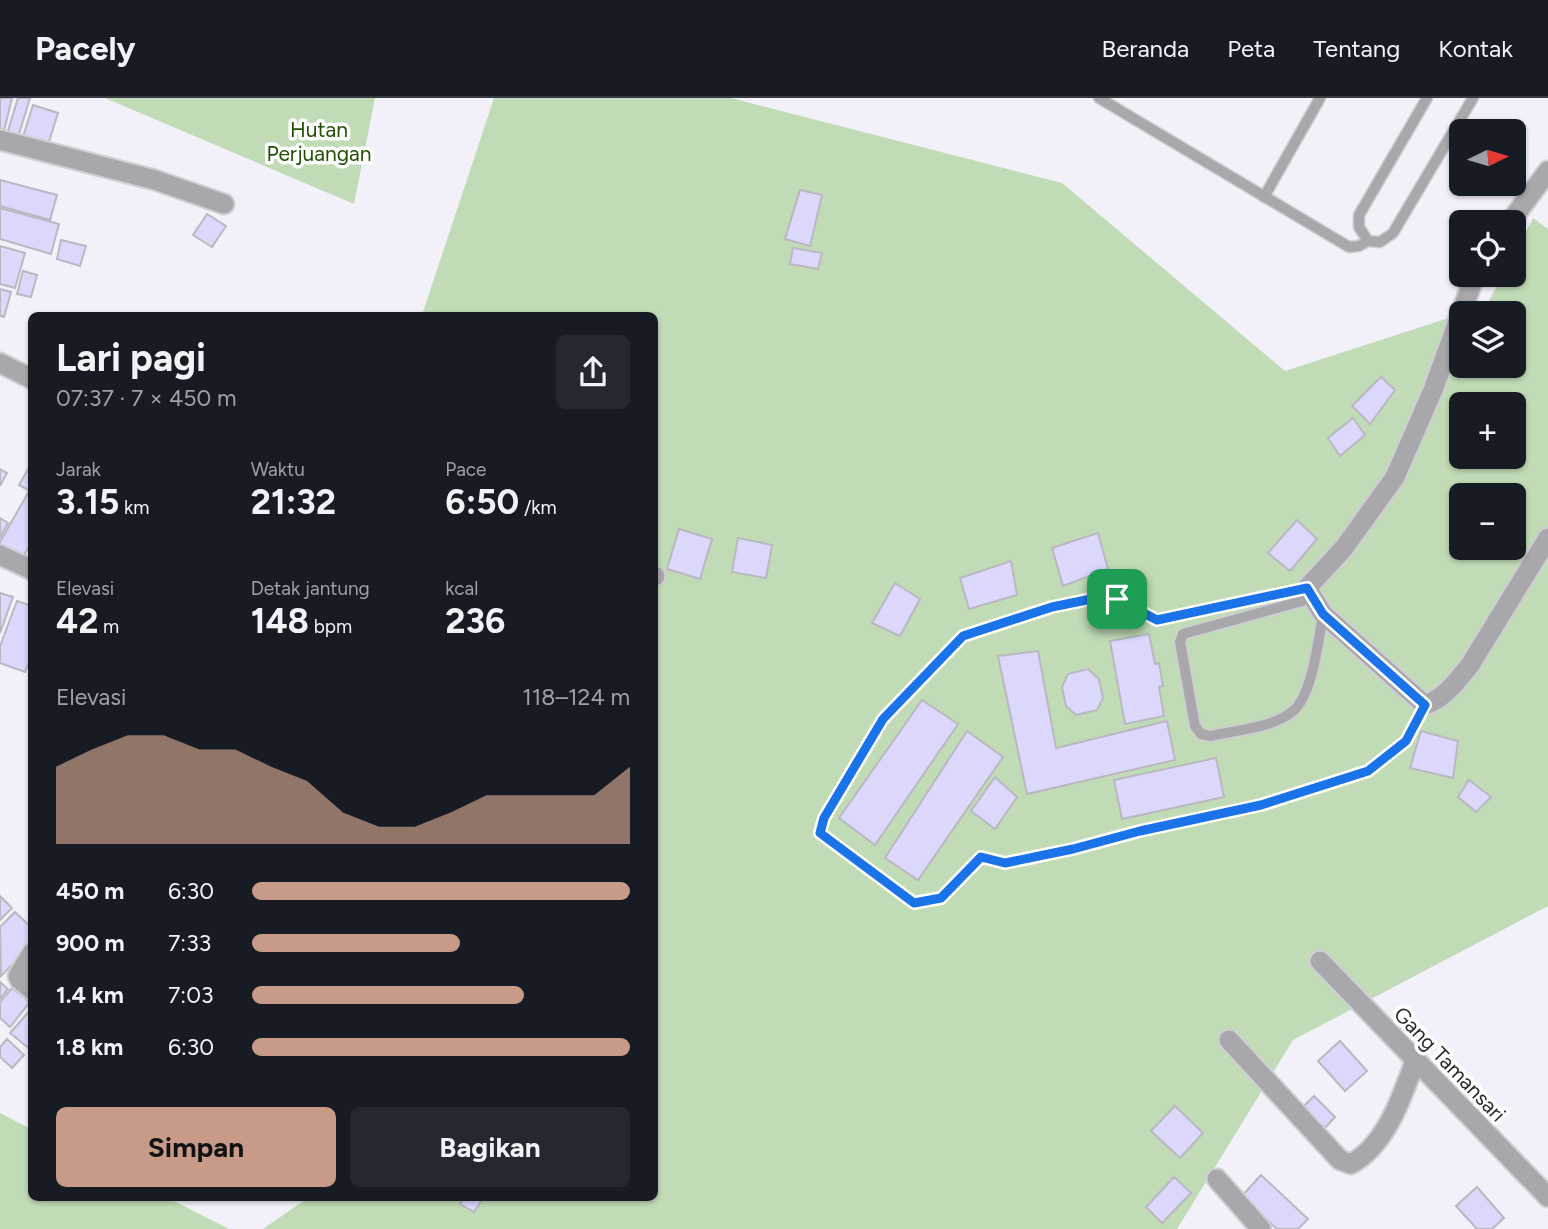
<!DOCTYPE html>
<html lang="id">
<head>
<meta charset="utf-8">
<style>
  :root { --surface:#171b24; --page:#242831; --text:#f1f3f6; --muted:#9ea1a6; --line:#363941; --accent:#c79b87 }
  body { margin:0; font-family:Figtree,sans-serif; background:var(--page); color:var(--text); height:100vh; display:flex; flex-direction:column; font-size:26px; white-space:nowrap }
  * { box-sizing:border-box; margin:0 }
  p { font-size:23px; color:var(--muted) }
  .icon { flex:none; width:38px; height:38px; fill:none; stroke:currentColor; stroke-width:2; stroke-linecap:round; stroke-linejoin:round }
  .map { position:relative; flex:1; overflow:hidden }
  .details { position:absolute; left:28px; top:214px; width:630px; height:889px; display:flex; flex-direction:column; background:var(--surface); border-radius:10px; box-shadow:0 2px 5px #0004 }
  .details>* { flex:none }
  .needle { width:46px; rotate:85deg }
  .controls { position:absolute; left:1449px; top:21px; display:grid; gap:14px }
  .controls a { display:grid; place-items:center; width:77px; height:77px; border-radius:10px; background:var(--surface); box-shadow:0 2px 5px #0004; font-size:35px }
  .pin { position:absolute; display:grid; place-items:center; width:60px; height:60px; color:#fff; margin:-30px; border-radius:14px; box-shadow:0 4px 10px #0006 }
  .round { display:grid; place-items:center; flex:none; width:74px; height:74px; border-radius:10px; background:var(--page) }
  .headline { display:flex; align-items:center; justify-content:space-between; height:119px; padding:0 28px }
  h1 { font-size:38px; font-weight:700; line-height:52px }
  .figures { display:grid; grid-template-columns:repeat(3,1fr); gap:10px; height:119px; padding:7px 28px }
  .figures div { display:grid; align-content:center }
  .figures b { font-size:35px; font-weight:700 }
  .figures small { font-size:19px; font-weight:400 }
  .figures p { font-size:19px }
  .chart { height:196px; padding:14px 28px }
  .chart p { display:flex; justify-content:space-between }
  .chart svg { width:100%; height:126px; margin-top:7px; fill:var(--accent); opacity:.7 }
  .primary-button { display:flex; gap:14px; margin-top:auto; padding:14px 28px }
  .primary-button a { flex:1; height:80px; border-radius:10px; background:var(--accent); color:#111; font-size:28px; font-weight:700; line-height:80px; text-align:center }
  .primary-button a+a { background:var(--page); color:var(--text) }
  ul { padding:0 28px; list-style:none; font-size:23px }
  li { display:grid; grid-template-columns:112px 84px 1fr; align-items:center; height:52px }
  li i { height:18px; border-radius:9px; background:var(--accent) }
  header { display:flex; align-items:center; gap:42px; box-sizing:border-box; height:98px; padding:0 35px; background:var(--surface); border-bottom:2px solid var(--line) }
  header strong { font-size:33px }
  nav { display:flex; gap:38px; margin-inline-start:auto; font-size:24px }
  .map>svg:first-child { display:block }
  .green { fill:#c0dbb6; fill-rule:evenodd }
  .building { fill:#dbd8fc; stroke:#b9b8c0; stroke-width:2 }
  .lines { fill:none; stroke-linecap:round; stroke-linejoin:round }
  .lane-casing { stroke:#ceced5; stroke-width:13 }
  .street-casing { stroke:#ceced5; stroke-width:23 }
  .lane { stroke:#a8a8ac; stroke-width:10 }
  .street { stroke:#a8a8ac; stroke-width:19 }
  .route-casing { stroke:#fff; stroke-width:14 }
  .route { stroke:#1a73e8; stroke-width:9 }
  .labels { text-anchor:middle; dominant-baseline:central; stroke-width:7; stroke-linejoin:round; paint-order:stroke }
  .park-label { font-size:21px; fill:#204e02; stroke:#fff }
  .street-label { font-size:21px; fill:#2c2c2f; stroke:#fff }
</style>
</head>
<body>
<header>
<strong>Pacely</strong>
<nav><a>Beranda</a><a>Peta</a><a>Tentang</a><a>Kontak</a></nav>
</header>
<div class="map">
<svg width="1548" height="1131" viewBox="0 0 1548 1131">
  <rect width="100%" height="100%" fill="#f2f1f9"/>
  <!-- green -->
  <g class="green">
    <path d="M105 0H375L354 106Z"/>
    <path d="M494 0H731L1062 85 1285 273 1461 216V268H1514V215H1464L1486 208 1503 177H1514V157L1533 120 1548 131V808L1293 942 1177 1131H263L309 1099H654V217H422ZM1461 306H1514V359H1461ZM1461 397H1514V450H1461Z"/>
    <path d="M0 1015 31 1031 32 1099H166L229 1131H0Z"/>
  </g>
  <!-- building -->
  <g class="building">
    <path d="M0 0H12L3 37H0Z"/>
    <path d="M18 0H30L18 39 7 36Z"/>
    <path d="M33 7 58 15 47 50 22 42Z"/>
    <path d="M0 82 57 97 50 122 0 108Z"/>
    <path d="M800 92 822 97 810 148 785 141Z"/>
    <path d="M0 110 59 126 51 156 0 141Z"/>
    <path d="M207 116 226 128 212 149 193 137Z"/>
    <path d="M61 142 86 148 80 168 57 161Z"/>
    <path d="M0 148 25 155 15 190 0 186Z"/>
    <path d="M793 150 822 155 818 171 790 166Z"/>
    <path d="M23 173 37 177 31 199 17 196Z"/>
    <path d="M0 191 11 194 4 219 0 218Z"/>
    <path d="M1381 279 1395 292 1370 326 1352 308Z"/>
    <path d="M1353 320 1365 337 1340 358 1328 340Z"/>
    <path d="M32 364V394L19 387Z"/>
    <path d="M0 371 7 375 0 388Z"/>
    <path d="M28 395 32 397V444L21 462 0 450V444Z"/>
    <path d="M0 420 8 425 0 440Z"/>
    <path d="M1297 422 1317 441 1290 473 1268 455Z"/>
    <path d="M679 431 712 441 700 481 667 471Z"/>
    <path d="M1098 435 1108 471 1063 488 1052 450Z"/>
    <path d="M738 440 772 447 766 480 732 474Z"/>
    <path d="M1011 463 1017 497 969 511 960 480Z"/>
    <path d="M895 485 920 501 900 538 872 525Z"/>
    <path d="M0 495 13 499 0 535Z"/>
    <path d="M17 503 32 508V557L25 574 0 565V548Z"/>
    <path d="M1149 536 1155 566 1159 565 1163 588 1159 589 1164 618 1125 626 1110 543Z"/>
    <path d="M1038 553 1056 650 1167 623 1175 662 1027 696 998 558Z"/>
    <path d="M1088 571 1099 581 1103 600 1097 612 1076 617 1066 608 1062 589 1068 576Z"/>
    <path d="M922 602 958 626 875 747 839 720Z"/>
    <path d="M967 633 1003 659 918 782 885 760Z"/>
    <path d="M1421 633 1458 643 1453 680 1410 670Z"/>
    <path d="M1216 660 1224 699 1122 721 1114 682Z"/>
    <path d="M995 679 1017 699 995 731 971 713Z"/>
    <path d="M1469 682 1491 699 1476 714 1458 699Z"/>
    <path d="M0 798 12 810 0 822Z"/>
    <path d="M15 814 32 830V847L1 878 0 829Z"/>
    <path d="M0 884 8 891 0 901Z"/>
    <path d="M12 890 30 904 10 929 0 920V904Z"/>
    <path d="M32 910V953L10 935Z"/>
    <path d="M7 941 24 957 12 970 0 959V949Z"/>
    <path d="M1340 943 1367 973 1345 993 1318 963Z"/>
    <path d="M1314 998 1335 1019 1324 1031 1302 1010Z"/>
    <path d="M1175 1008 1203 1035 1180 1060 1151 1033Z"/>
    <path d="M1261 1077 1308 1121 1298 1131H1277L1242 1098Z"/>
    <path d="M1174 1079 1191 1095 1162 1125 1146 1109Z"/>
    <path d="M1477 1089 1504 1120 1492 1131H1477L1456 1108Z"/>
    <path d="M465 1099H484L474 1114 460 1106Z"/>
  </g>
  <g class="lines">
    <defs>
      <g id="lane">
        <path d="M1099 0 1349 149 1359 148 1368 143 1380 144 1393 135 1473 0"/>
        <path d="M1264 99 1320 0"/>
        <path d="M1368 143 1359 129V117L1427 0"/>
        <path d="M1307 490 1157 522 1117 501 1101 499 1052 509 963 538 883 622 824 720 820 735 914 805 941 800 981 759 1005 765 1073 751 1140 733 1261 707 1368 673 1406 643 1425 607"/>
        <path d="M1313 500 1183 536 1180 544 1195 628 1201 636 1211 638C1236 632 1273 630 1293 613 1312 598 1319 540 1323 516"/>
      </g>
      <g id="street">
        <path d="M0 42 155 82 224 106"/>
        <path d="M1510 124 1548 73"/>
        <path d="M1475 177 1433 292 1395 379 1344 450 1307 490 1323 516 1425 607C1444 601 1458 582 1470 567L1548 440"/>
        <path d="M0 265 32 281"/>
        <path d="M0 457 32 472"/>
        <path d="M654 478H655"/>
        <path d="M32 855 18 878 20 882 32 892"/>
        <path d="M1320 863 1548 1099"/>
        <path d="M1229 942 1340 1062 1351 1066C1386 1047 1402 999 1415 963"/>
        <path d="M1217 1081 1261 1131"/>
      </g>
    </defs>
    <!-- lane casing -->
    <use href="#lane" class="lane-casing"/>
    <!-- street casing -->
    <use href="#street" class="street-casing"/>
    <!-- lane -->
    <use href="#lane" class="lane"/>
    <!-- street -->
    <use href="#street" class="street"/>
  </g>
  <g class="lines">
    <defs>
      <path id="route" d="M1307 490 1323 516 1425 607 1406 643 1368 673 1261 707 1140 733 1073 751 1005 765 981 759 941 800 914 805 820 735 824 720 883 621 963 538 1052 509 1101 499 1117 501 1157 522Z"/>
    </defs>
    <!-- route casing -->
    <use href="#route" class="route-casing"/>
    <!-- route -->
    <use href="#route" class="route"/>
  </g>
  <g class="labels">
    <!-- park labels -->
    <g class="park-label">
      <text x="319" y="31">Hutan<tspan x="319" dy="24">Perjuangan</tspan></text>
    </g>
    <!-- street labels -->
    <g class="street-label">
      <text transform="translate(1450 966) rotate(46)">Gang Tamansari</text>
    </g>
  </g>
</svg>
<div class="controls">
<a><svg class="needle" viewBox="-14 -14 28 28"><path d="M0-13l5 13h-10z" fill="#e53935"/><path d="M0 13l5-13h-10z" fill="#9ea1a6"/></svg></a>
<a><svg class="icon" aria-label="locate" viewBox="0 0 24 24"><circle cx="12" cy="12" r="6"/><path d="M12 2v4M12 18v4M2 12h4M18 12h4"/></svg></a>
<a><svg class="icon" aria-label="layers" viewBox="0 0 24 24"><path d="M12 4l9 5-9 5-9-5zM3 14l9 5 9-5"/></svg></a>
<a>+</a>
<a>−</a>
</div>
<div class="pin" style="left:1117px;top:501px;background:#1e9e55"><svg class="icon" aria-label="arrive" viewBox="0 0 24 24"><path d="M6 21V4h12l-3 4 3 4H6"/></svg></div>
<section class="details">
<div class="headline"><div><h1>Lari pagi</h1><p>07:37 · 7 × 450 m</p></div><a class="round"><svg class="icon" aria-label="share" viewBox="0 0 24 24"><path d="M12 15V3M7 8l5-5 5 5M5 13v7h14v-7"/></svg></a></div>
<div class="figures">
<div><p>Jarak</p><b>3.15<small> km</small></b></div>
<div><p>Waktu</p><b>21:32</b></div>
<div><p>Pace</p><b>6:50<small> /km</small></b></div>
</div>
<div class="figures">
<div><p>Elevasi</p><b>42<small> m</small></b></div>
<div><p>Detak jantung</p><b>148<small> bpm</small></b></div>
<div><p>kcal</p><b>236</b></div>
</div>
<div class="chart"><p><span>Elevasi</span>118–124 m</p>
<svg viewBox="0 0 160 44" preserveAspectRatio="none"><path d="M0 44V17L10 11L20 6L30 6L40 11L50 11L60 17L70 22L80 33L90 38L100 38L110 33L120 27L130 27L140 27L150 27L160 17V44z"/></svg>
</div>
<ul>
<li><b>450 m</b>6:30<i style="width:100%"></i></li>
<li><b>900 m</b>7:33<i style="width:55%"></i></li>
<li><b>1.4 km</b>7:03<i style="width:72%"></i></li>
<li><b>1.8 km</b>6:30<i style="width:100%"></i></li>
</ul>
<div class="primary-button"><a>Simpan</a><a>Bagikan</a></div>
</section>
</div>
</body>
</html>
